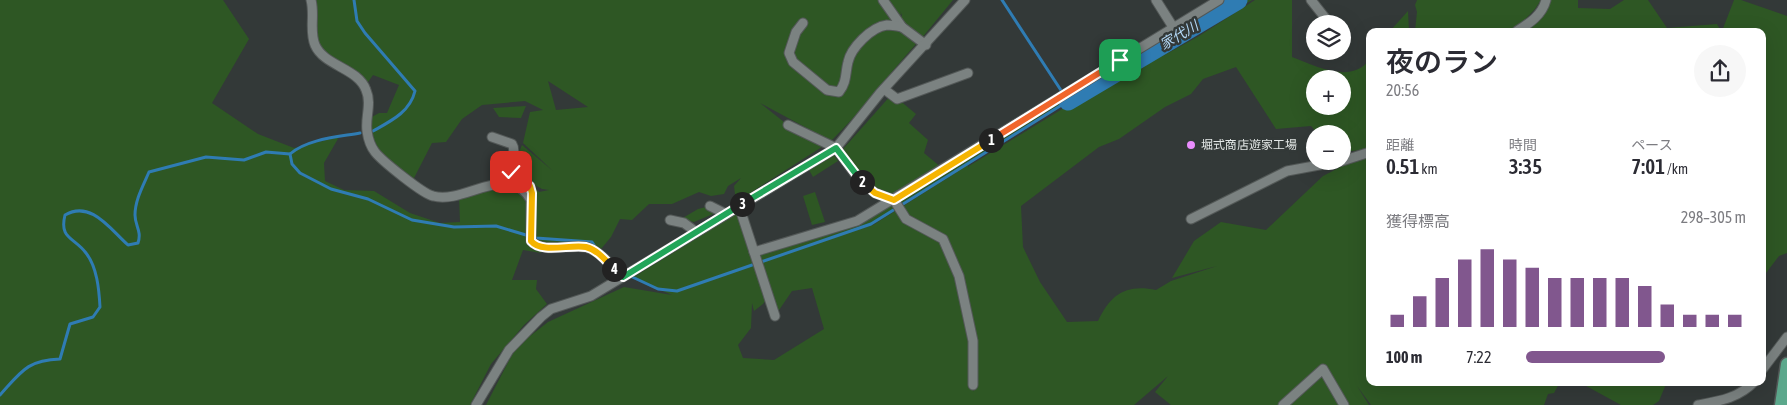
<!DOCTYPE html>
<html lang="ja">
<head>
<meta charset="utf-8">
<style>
  :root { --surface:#fff; --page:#f7f7f7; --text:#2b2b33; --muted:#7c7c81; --accent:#81578e }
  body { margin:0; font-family:"Asap Condensed","Noto Sans JP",sans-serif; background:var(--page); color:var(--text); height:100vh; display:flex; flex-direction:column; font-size:19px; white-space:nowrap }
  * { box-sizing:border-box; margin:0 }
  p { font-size:16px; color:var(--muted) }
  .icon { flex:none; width:28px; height:28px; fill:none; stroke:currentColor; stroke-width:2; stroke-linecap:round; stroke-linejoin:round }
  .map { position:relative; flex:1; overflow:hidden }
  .side { position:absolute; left:1366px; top:28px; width:400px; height:358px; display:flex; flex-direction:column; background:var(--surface); border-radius:10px; box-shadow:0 5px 20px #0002 }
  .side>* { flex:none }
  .buttons { position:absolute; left:1306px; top:15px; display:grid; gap:10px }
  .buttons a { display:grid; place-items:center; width:45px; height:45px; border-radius:50%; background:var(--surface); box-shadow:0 5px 20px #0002; font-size:25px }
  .pin { position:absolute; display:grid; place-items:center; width:42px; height:42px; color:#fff; margin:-21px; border-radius:10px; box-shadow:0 2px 8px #0006 }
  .km { position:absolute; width:25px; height:25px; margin:-12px; border-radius:50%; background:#222; color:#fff; font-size:14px; line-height:25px; text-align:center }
  .round { display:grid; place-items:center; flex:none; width:52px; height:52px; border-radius:26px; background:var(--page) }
  .overview { display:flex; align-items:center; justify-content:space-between; height:85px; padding:0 20px }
  h1 { font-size:28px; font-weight:600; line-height:38px }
  .metrics { display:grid; grid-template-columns:repeat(3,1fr); gap:8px; height:85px; padding:5px 20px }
  .metrics div { display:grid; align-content:center }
  .metrics b { font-size:21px; font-weight:600 }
  .metrics small { font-size:14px; font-weight:400 }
  .metrics p { font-size:14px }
  .chart { height:140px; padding:10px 20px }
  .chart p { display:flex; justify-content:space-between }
  .chart svg { width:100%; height:90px; margin-top:5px; stroke:var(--accent); stroke-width:6 }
  ul { padding:0 20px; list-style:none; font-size:16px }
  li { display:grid; grid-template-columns:80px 60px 1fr; align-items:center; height:38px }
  li i { height:12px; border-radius:6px; background:var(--accent) }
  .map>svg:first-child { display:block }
  .green { fill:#2e5724; fill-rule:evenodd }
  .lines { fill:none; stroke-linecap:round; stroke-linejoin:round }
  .stream { stroke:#2f7cb3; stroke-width:3 }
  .river { stroke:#2f7cb3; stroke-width:19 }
  .minor-casing { stroke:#535857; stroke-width:11 }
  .primary-casing { stroke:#535857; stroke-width:15 }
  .minor { stroke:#7b8281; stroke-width:9 }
  .primary { stroke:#5ca88c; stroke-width:12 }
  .split-1-casing { stroke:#fff; stroke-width:10 }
  .split-2-casing { stroke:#fff; stroke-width:10 }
  .split-3-casing { stroke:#fff; stroke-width:10 }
  .split-4-casing { stroke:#fff; stroke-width:10 }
  .split-5-casing { stroke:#fff; stroke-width:10 }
  .split-1 { stroke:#f0652b; stroke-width:6 }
  .split-2 { stroke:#f5b400; stroke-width:6 }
  .split-3 { stroke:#22a559; stroke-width:6 }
  .split-4 { stroke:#22a559; stroke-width:6 }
  .split-5 { stroke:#f5b400; stroke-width:6 }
  .poi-dot { fill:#ea8dfd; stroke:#333938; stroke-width:2 }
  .labels { text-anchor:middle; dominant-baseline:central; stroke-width:5; stroke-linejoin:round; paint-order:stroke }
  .poi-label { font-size:12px; fill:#e3e7e6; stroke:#333938; text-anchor:start }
  .water-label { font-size:14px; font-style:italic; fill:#b2d7f5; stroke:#333938 }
</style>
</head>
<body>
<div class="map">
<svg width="1787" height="405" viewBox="0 0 1787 405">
  <rect width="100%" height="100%" fill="#333938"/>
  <!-- green -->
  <g class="green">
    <path d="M0 0H223L249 39 212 103 258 134 294 148 339 137 324 163 325 181 344 190 374 191 410 213 440 223 460 222 459 196 480 189 534 188 539 192 549 190 542 189 511 172 522 145 553 171 523 143 530 112 543 110 525 101 482 105 462 119 446 142 432 143 413 180C389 159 372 153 370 118L379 113H387L399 85 373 75 366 85 315 46 312 0H953L921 39 900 19 902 15 900 11 901 14 895 28 901 30 916 44C887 76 862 111 831 141L760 103 784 122 825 145 736 202 734 186 741 178 728 186 724 194 711 196 699 192 672 204H649L632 220 620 219 611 237 601 249 591 245 541 246V253L523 250 512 280H537L536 289 547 304 524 325 491 364 470 405H0ZM548 81 588 107 556 110Z"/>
    <path d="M1220 0H1252L1161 57 1199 36 1255 0H1292V57C1316 66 1351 85 1370 59V149L1343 152 1342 134H1318L1311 126 1276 129 1236 67 1203 79 1191 94 1165 107 1119 139 1099 147 1021 206 1023 247 1040 282 1067 322 1098 321C1111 294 1126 284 1156 290L1171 281 1217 266 1172 278 1194 241 1221 222 1266 230 1323 176 1370 152V381H1576L1574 386 1560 382 1554 393 1548 394 1544 405H1371L1357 386 1369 405H1171L1155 392 1168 376 1134 405H486L516 347 548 322 624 287 672 295 632 278 738 213 752 251 833 229 894 200C877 189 846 171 843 149L892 94 916 114 909 123 928 140 924 153 942 168ZM1315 79H1342V106H1315ZM1072 103 969 166 968 168V165L873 225 863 228 1056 107ZM953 259 971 307 977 379 973 392V355L965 323 964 299ZM812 288 824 329 774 360 743 358 738 345 751 328 752 303 754 311 763 304 768 297 775 316 792 291Z"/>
    <path d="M1417 0H1541L1535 9 1514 31H1415L1417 12 1415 5Z"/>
    <path d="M1546 0H1578V8L1610 9 1624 0H1648L1667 28 1717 24 1721 31H1515L1535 19Z"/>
    <path d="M1734 0H1741L1787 16V253L1779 256 1763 277 1762 31H1722Z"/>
    <path d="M1408 11 1409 31H1390Z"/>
    <path d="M526 106 521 118 499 117 493 108Z"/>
    <path d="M834 155 838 161 813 177 809 170Z"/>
    <path d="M815 192 825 222 812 225 803 196Z"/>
    <path d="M710 206 718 212 694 222 681 219 698 209Z"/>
    <path d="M1577 381H1666V384L1659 401 1653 405H1621Z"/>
  </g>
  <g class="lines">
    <!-- stream -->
    <g class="stream">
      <path d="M354 0 357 21 365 33 415 91C410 112 391 121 373 131"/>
      <path d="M290 154 292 164 300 173 331 189 368 199 412 220 454 227 496 226 536 238 592 242 596 248"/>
      <path d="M628 275 658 289 677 291 871 224 1068 101 1002 0"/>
      <path d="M0 395C21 372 27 360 60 359L70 324 93 317 100 307C99 289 97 267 86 253 74 237 59 239 65 215 91 200 110 229 128 245L138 243C142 231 135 226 135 215 135 200 143 186 149 172L206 157 244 160 266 152 290 154C307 139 338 137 360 133"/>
    </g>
    <!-- river -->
    <path class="river" d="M1068 101 1238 0"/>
    <defs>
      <g id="minor">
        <path d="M311 0C315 15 309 31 315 45 324 66 358 68 366 90 372 104 365 117 367 131 368 138 371 147 375 152 382 161 423 194 433 196 465 205 508 161 531 200V241C543 254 570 244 585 247 600 250 612 267 623 277"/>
        <path d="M883 0 902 27 926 45"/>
        <path d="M1156 0 1173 27"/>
        <path d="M1311 0 1330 24"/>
        <path d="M803 23 796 32 789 53 793 62 827 90 839 92C847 82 845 74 848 62 851 48 871 27 887 25 891 25 897 26 902 27"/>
        <path d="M1517 31C1530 23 1542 15 1546 0"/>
        <path d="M884 89 897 99 968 73"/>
        <path d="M788 125 836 148 861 182 875 193 894 200 906 219 943 239 959 276 973 341V385"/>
        <path d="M492 137 512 144C518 153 506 168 512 175 516 180 525 183 530 186L531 197"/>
        <path d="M1342 161 1370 152"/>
        <path d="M710 206 726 214"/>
        <path d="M739 206 775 316"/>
        <path d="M1191 219 1287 171 1341 161"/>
        <path d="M670 220 684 223 696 232"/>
        <path d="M754 252 857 221 1219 0"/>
        <path d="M1762 370 1787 337"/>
        <path d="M476 405 509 350 541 317 551 309 591 296 836 148 880 93 965 0"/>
        <path d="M1283 405 1323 369 1344 405"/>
        <path d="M1698 405C1720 401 1739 398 1755 381"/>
      </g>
      <path id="primary" d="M1781 405 1787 364"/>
    </defs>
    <!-- minor casing -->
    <use href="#minor" class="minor-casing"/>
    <!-- primary casing -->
    <use href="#primary" class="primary-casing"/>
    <!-- minor -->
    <use href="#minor" class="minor"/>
    <!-- primary -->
    <use href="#primary" class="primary"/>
  </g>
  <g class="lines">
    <defs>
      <path id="split-1" d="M991 140 1120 60"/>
      <path id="split-2" d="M862 182 875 193 894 200 991 140"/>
      <path id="split-3" d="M742 204 836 148 862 182"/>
      <path id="split-4" d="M614 269 623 277 742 204"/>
      <path id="split-5" d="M511 172 513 176 530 186 532 193 531 241C542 254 570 244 586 247 598 250 606 261 614 269"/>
    </defs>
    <!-- split-1 casing -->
    <use href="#split-1" class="split-1-casing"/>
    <!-- split-2 casing -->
    <use href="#split-2" class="split-2-casing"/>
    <!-- split-3 casing -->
    <use href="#split-3" class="split-3-casing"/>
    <!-- split-4 casing -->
    <use href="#split-4" class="split-4-casing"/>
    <!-- split-5 casing -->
    <use href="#split-5" class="split-5-casing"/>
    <!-- split-1 -->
    <use href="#split-1" class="split-1"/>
    <!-- split-2 -->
    <use href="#split-2" class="split-2"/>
    <!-- split-3 -->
    <use href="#split-3" class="split-3"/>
    <!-- split-4 -->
    <use href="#split-4" class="split-4"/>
    <!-- split-5 -->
    <use href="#split-5" class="split-5"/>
  </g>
  <!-- markers -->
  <circle class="poi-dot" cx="1191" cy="145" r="5"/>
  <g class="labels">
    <!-- poi labels -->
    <g class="poi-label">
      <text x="1201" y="145">堀式商店遊家工場</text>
    </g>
    <!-- water labels -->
    <g class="water-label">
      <text transform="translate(1179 35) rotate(-31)">家代川</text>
    </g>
  </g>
</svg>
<div class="buttons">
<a><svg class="icon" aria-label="layers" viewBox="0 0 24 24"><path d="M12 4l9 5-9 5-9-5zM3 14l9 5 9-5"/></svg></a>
<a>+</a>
<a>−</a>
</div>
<div class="pin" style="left:1120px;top:60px;background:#1e9e55"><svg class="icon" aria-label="arrive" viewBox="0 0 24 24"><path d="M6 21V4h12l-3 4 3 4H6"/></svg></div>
<div class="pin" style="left:511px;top:172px;background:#d93025"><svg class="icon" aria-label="check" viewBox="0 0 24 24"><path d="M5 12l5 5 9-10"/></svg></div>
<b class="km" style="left:991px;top:140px">1</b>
<b class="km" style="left:862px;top:182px">2</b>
<b class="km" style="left:742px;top:204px">3</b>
<b class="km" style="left:614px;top:269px">4</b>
<section class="side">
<div class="overview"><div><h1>夜のラン</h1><p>20:56</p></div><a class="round"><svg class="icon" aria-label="share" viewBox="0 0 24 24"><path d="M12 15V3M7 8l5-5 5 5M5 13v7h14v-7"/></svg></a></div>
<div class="metrics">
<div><p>距離</p><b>0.51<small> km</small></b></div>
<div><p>時間</p><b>3:35</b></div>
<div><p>ペース</p><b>7:01<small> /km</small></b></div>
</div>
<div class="chart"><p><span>獲得標高</span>298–305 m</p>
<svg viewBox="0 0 160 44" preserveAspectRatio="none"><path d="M5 44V38M15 44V29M25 44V20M35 44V11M45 44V6M55 44V11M65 44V15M75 44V20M85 44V20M95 44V20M105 44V20M115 44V24M125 44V33M135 44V38M145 44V38M155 44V38"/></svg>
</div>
<ul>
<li><b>100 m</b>7:22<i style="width:63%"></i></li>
</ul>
</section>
</div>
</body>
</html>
